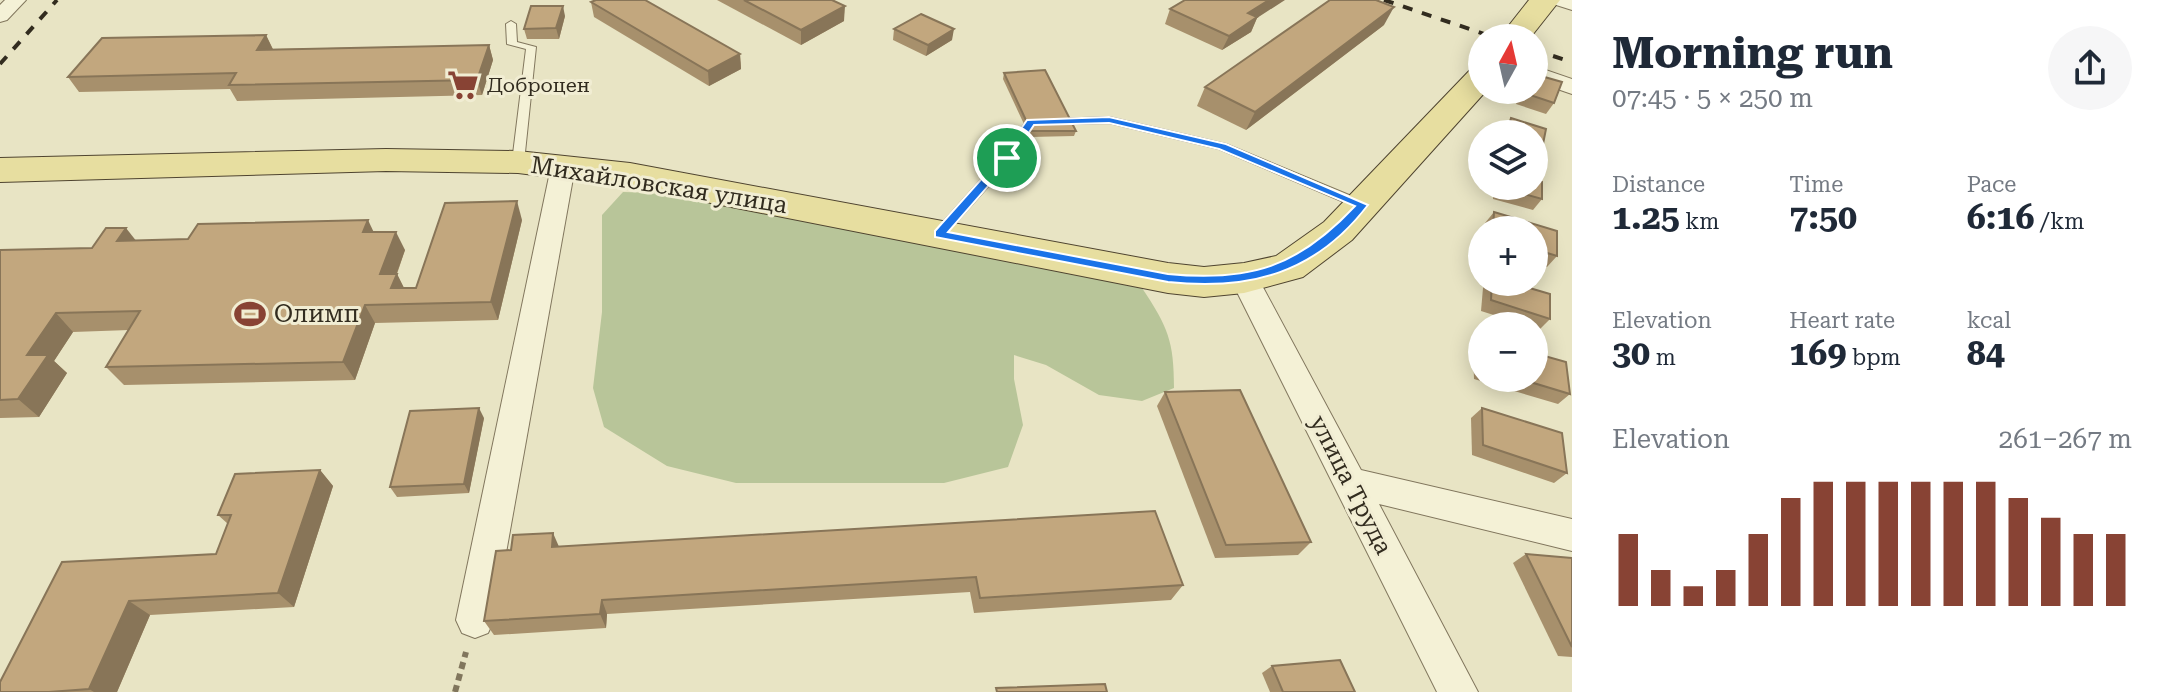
<!DOCTYPE html>
<html lang="en">
<head>
<meta charset="utf-8">
<style>
  :root { --surface:#fff; --page:#f6f6f7; --text:#1f2937; --muted:#747a83; --accent:#884334 }
  body { margin:0; font-family:"Roboto Serif",serif; background:var(--page); color:var(--text); height:100vh; display:flex; flex-direction:column; font-size:30px; white-space:nowrap }
  * { box-sizing:border-box; margin:0 }
  p { font-size:26px; color:var(--muted) }
  .icon { flex:none; width:44px; height:44px; fill:none; stroke:currentColor; stroke-width:2; stroke-linecap:round; stroke-linejoin:round }
  .map { position:relative; flex:1; overflow:hidden }
  .panel { display:flex; flex-direction:column; background:var(--surface); width:600px }
  .panel>* { flex:none }
  .needle { width:52px; rotate:8deg }
  .buttons { position:absolute; left:1468px; top:24px; display:grid; gap:16px }
  .buttons a { display:grid; place-items:center; width:80px; height:80px; border-radius:50%; background:var(--surface); box-shadow:0 4px 20px #0003; font-size:40px }
  .pin { position:absolute; display:grid; place-items:center; width:68px; height:68px; color:#fff; margin:-34px; border:4px solid #fff; border-radius:50%; box-shadow:0 2px 8px #0007 }
  .round { display:grid; place-items:center; flex:none; width:84px; height:84px; border-radius:42px; background:var(--page) }
  .overview { display:flex; align-items:center; justify-content:space-between; height:136px; padding:0 40px }
  h1 { font-size:44px; font-weight:700; line-height:60px }
  .figures { display:grid; grid-template-columns:repeat(3,1fr); gap:12px; height:136px; padding:8px 40px }
  .figures div { display:grid; align-content:center }
  .figures b { font-size:34px; font-weight:700 }
  .figures small { font-size:22px; font-weight:400 }
  .figures p { font-size:22px }
  .chart { height:224px; padding:16px 40px }
  .chart p { display:flex; justify-content:space-between }
  .chart svg { width:100%; height:144px; margin-top:8px; stroke:var(--accent); stroke-width:6 }
  main { display:flex; flex:1; min-height:0 }
  .map>svg:first-child { display:block }
  .green { fill:#b8c599 }
  .lines { fill:none; stroke-linecap:round; stroke-linejoin:round }
  .lane-casing { stroke:#81765d; stroke-width:2 }
  .street-casing { stroke:#81765d; stroke-width:2 }
  .primary-casing { stroke:#4f4430; stroke-width:2 }
  .path { stroke:#81765d; stroke-width:6; stroke-dasharray:7 5; stroke-linecap:butt }
  .lane { fill:#f4f1d6; fill-rule:evenodd }
  .street { fill:#f4f1d6; fill-rule:evenodd }
  .primary { fill:#e7dea0; fill-rule:evenodd }
  .rail { stroke:#322c1f; stroke-width:4; stroke-dasharray:10 10; stroke-linecap:butt }
  .wall { fill:#a7906c }
  .shaded-wall { fill:#887558 }
  .building { fill:#c2a77e; stroke:#887558; stroke-width:2 }
  .route { fill:#1a73e8; stroke:#fff; stroke-width:2; fill-rule:evenodd }
  .labels { text-anchor:middle; dominant-baseline:central; stroke-width:6; stroke-linejoin:round; paint-order:stroke }
  .far-poi-label { font-size:20px; fill:#322c1f; stroke:#f1edd3; text-anchor:start }
  .street-label { font-size:24px; fill:#322c1f; stroke:#f1edd3 }
  .poi-label { font-size:24px; fill:#322c1f; stroke:#f1edd3; text-anchor:start }
</style>
</head>
<body>
<main>
<div class="map">
<svg width="1572" height="692" viewBox="0 0 1572 692">
  <rect width="100%" height="100%" fill="#e8e4c4"/>
  <!-- green -->
  <path class="green" d="M623 192C695 193 768 212 839 226 940 245 1042 261 1142 288 1168 327 1174 341 1174 388L1142 401 1099 395 1046 365 1014 355V379L1023 425 1008 467 944 483H736L667 466 604 427 593 388 602 312V215Z"/>
  <g class="lines">
    <defs>
      <g id="lane">
        <path d="M511 21 516 24 517 42 536 47 524 162 518 166 512 162 526 49 507 44 506 24Z"/>
        <path d="M1109 117 1226 144 1366 202 1368 205 1366 208H1358L1219 149 1109 123 1034 125 1011 161 943 237H935L933 234 935 231 1003 155 1027 120Z"/>
      </g>
      <g id="street">
        <path d="M5 0H26L7 20 0 22V5Z"/>
        <path d="M1550 0H1572V10L1553 4Z"/>
        <path d="M1534 66 1572 79V94L1534 81Z"/>
        <path d="M563 159 572 161 575 167 494 620 488 633 475 638 462 633 456 620 551 167 554 161Z"/>
        <path d="M1244 268 1254 271 1258 278 1361 470 1572 519V551L1379 504 1478 692H1437L1230 278 1234 271Z"/>
      </g>
      <g id="primary">
        <path d="M1529 0H1560L1530 38H1499Z"/>
        <path d="M1482 66V90H1487L1352 240 1303 277 1244 293 1204 297 1168 293 630 187 518 173 386 171 0 182V158L386 149 518 151 630 163 1168 263 1204 267 1244 263 1276 256 1324 222 1471 69Z"/>
      </g>
    </defs>
    <!-- lane casing -->
    <use href="#lane" class="lane-casing"/>
    <!-- street casing -->
    <use href="#street" class="street-casing"/>
    <!-- primary casing -->
    <use href="#primary" class="primary-casing"/>
    <!-- path -->
    <path class="path" d="M455 692 466 652"/>
    <!-- lane -->
    <use href="#lane" class="lane"/>
    <!-- street -->
    <use href="#street" class="street"/>
    <!-- primary -->
    <use href="#primary" class="primary"/>
    <!-- rail -->
    <g class="rail">
      <path d="M1384 0 1496 38"/>
      <path d="M1534 50 1572 62"/>
      <path d="M0 64 57 0"/>
    </g>
  </g>
  <!-- wall -->
  <g class="wall">
    <path d="M717 0H832L844 21 801 45Z"/>
    <path d="M591 2 740 54 741 69 709 86 594 17Z"/>
    <path d="M1170 9 1257 18 1251 32 1222 50 1165 24Z"/>
    <path d="M565 16 559 39H527L524 29Z"/>
    <path d="M1384 25 1246 130 1197 106 1205 87Z"/>
    <path d="M894 29 952 40 926 56 893 40Z"/>
    <path d="M266 35 273 49 489 45 493 60 482 95 237 101 230 89 79 92 68 77Z"/>
    <path d="M1004 73 1076 131 1074 136 1030 137 1003 79Z"/>
    <path d="M1522 90H1534L1554 103 1546 114 1516 104Z"/>
    <path d="M1511 118 1546 129 1543 144 1534 155V134H1501L1503 129Z"/>
    <path d="M1493 186H1534L1542 199 1533 210 1493 199Z"/>
    <path d="M1494 212 1557 231V256L1547 267 1534 263V230H1485V223Z"/>
    <path d="M522 220 498 320 375 323 355 380 124 385 106 367 129 330 73 332 54 361 67 373 39 417 0 418V250L92 248 136 241 373 232 405 250 397 274 404 288H416Z"/>
    <path d="M1488 282H1509L1550 319 1539 330 1534 328V326H1528L1481 311 1483 288Z"/>
    <path d="M1482 340V378H1534L1570 394 1558 404 1474 379 1473 350Z"/>
    <path d="M1165 392 1311 542 1298 555 1215 558 1157 406Z"/>
    <path d="M1482 408 1567 473 1554 483 1472 455 1471 418Z"/>
    <path d="M484 418 469 493 397 497 390 487Z"/>
    <path d="M320 470 333 486 294 607 150 615 117 692H0L62 562 216 554 228 524 218 515Z"/>
    <path d="M559 546 1183 585 1171 600 974 613 970 592 607 614 606 628 494 635 484 621Z"/>
    <path d="M1526 554 1572 558V657L1558 656 1513 563Z"/>
    <path d="M1272 666 1355 692H1270L1262 673Z"/>
  </g>
  <!-- shaded-wall -->
  <g class="shaded-wall">
    <path d="M1269 0H1285L1257 18 1251 32 1222 50 1229 36 1248 13Z"/>
    <path d="M563 6 565 16 559 39 556 28Z"/>
    <path d="M845 6 844 21 801 45V30Z"/>
    <path d="M1394 7 1384 25 1246 130 1255 112Z"/>
    <path d="M954 29 952 40 926 56 928 45Z"/>
    <path d="M266 35 273 50H257Z"/>
    <path d="M489 45 493 60 482 95 477 80Z"/>
    <path d="M740 54 741 69 709 86 708 71Z"/>
    <path d="M517 201 522 220 498 320 491 302Z"/>
    <path d="M368 220 377 239 363 232Z"/>
    <path d="M126 228 141 247 117 241Z"/>
    <path d="M396 232 405 250 390 292 380 274Z"/>
    <path d="M397 274 406 292 391 288Z"/>
    <path d="M365 305 375 323 355 380 343 362Z"/>
    <path d="M56 313 73 332 54 361 67 373 39 417 18 399 27 355Z"/>
    <path d="M479 408 484 418 469 493 464 484Z"/>
    <path d="M320 470 333 486 294 607 278 593Z"/>
    <path d="M553 533 560 549 552 547Z"/>
    <path d="M602 600 607 614 606 628 600 614Z"/>
    <path d="M129 601 150 615 117 692H94L89 689Z"/>
  </g>
  <!-- building -->
  <g class="building">
    <path d="M596 0H645L740 54 708 71 591 2Z"/>
    <path d="M744 0H832L845 6 801 30Z"/>
    <path d="M1185 0H1269L1248 13 1257 17 1229 36 1170 9Z"/>
    <path d="M1330 0H1376L1394 7 1255 112 1205 87Z"/>
    <path d="M531 6H563L556 28 524 29Z"/>
    <path d="M921 14 954 29 928 45 894 29Z"/>
    <path d="M266 35 257 50 489 45 477 80 229 85 236 73 68 77 102 38Z"/>
    <path d="M1045 70 1076 131H1031L1004 73Z"/>
    <path d="M1534 74 1562 82 1554 103 1524 93 1526 90H1534Z"/>
    <path d="M1511 118 1546 129 1543 144 1534 142V134L1507 133Z"/>
    <path d="M1534 179 1542 182V199L1502 188V186H1534Z"/>
    <path d="M517 201 491 302 365 305 343 362 106 367 140 311 56 313 27 355H48L18 399 0 400V250L92 248 106 228H126L117 241 188 239 198 224 368 220 363 232H396L380 274H397L391 288H416L445 203Z"/>
    <path d="M1494 212 1557 231V256L1534 249V230H1493Z"/>
    <path d="M1492 282H1509L1550 294V319L1491 300Z"/>
    <path d="M1534 353 1566 362 1570 394 1517 378H1534Z"/>
    <path d="M1240 390 1311 542 1226 545 1165 392Z"/>
    <path d="M479 408 464 484 390 487 410 411Z"/>
    <path d="M1482 408 1562 433 1567 473 1483 445Z"/>
    <path d="M320 470 278 593 129 601 89 689 49 692H0V682L62 562 216 554 231 515H218L235 474Z"/>
    <path d="M1155 511 1183 585 980 598 976 577 602 600 600 614 484 621 496 551 511 550 513 535 553 533 552 547Z"/>
    <path d="M1526 554 1572 558V647Z"/>
    <path d="M1340 660 1355 692H1283L1272 666Z"/>
    <path d="M1105 684 1107 692H997L996 688Z"/>
  </g>
  <!-- route -->
  <path class="route" d="M1109 117 1226 144 1368 205C1316 273 1250 291 1168 282L935 237V231L1003 155 1027 120ZM1109 123 1219 149 1355 206C1298 267 1250 282 1168 274L948 232 1011 160 1034 125Z"/>
  <!-- icons -->
  <defs>
    <symbol id="supermarket-bare" viewBox="-9 -9 18 18"><path d="M-6-5.5h2.5l.6 2H6L4.5 2H-2.5L-4.4-4H-6ZM-1.5 3.2a1.3 1.3 0 1 0 .1 0ZM3 3.2a1.3 1.3 0 1 0 .1 0Z" fill="#884334" stroke="#f1edd3" stroke-width="2.5" paint-order="stroke"/></symbol>
    <symbol id="stadium-bare" viewBox="-9 -9 18 18"><path d="M0-5a6.5 5 0 1 0 0 10a6.5 5 0 1 0 0-10ZM-3.5-1.8h7v3.6h-7Z" fill="#884334" stroke="#f1edd3" stroke-width="2.5" paint-order="stroke"/></symbol>
  </defs>
  <g fill-rule="evenodd">
    <use href="#supermarket-bare" x="441" y="63" width="44" height="44"/>
    <use href="#stadium-bare" x="228" y="292" width="44" height="44"/>
  </g>
  <g class="labels">
    <!-- far-poi labels -->
    <g class="far-poi-label">
      <text x="487" y="85">Доброцен</text>
    </g>
    <!-- street labels -->
    <g class="street-label">
      <text transform="translate(659 185) rotate(9)">Михайловская улица</text>
      <text transform="translate(1351 485) rotate(63)">улица Труда</text>
    </g>
    <!-- poi labels -->
    <g class="poi-label">
      <text x="274" y="314">Олимп</text>
    </g>
  </g>
</svg>
<div class="buttons">
<a><svg class="needle" viewBox="-14 -14 28 28"><path d="M0-13l5 13h-10z" fill="#e53935"/><path d="M0 13l5-13h-10z" fill="#747a83"/></svg></a>
<a><svg class="icon" aria-label="layers" viewBox="0 0 24 24"><path d="M12 4l9 5-9 5-9-5zM3 14l9 5 9-5"/></svg></a>
<a>+</a>
<a>−</a>
</div>
<div class="pin" style="left:1007px;top:158px;background:#1e9e55"><svg class="icon" aria-label="arrive" viewBox="0 0 24 24"><path d="M6 21V4h12l-3 4 3 4H6"/></svg></div>
</div>
<section class="panel">
<div class="overview"><div><h1>Morning run</h1><p>07:45 · 5 × 250 m</p></div><a class="round"><svg class="icon" aria-label="share" viewBox="0 0 24 24"><path d="M12 15V3M7 8l5-5 5 5M5 13v7h14v-7"/></svg></a></div>
<div class="figures">
<div><p>Distance</p><b>1.25<small> km</small></b></div>
<div><p>Time</p><b>7:50</b></div>
<div><p>Pace</p><b>6:16<small> /km</small></b></div>
</div>
<div class="figures">
<div><p>Elevation</p><b>30<small> m</small></b></div>
<div><p>Heart rate</p><b>169<small> bpm</small></b></div>
<div><p>kcal</p><b>84</b></div>
</div>
<div class="chart"><p><span>Elevation</span>261–267 m</p>
<svg viewBox="0 0 160 44" preserveAspectRatio="none"><path d="M5 44V22M15 44V33M25 44V38M35 44V33M45 44V22M55 44V11M65 44V6M75 44V6M85 44V6M95 44V6M105 44V6M115 44V6M125 44V11M135 44V17M145 44V22M155 44V22"/></svg>
</div>
</section>
</main>
</body>
</html>
